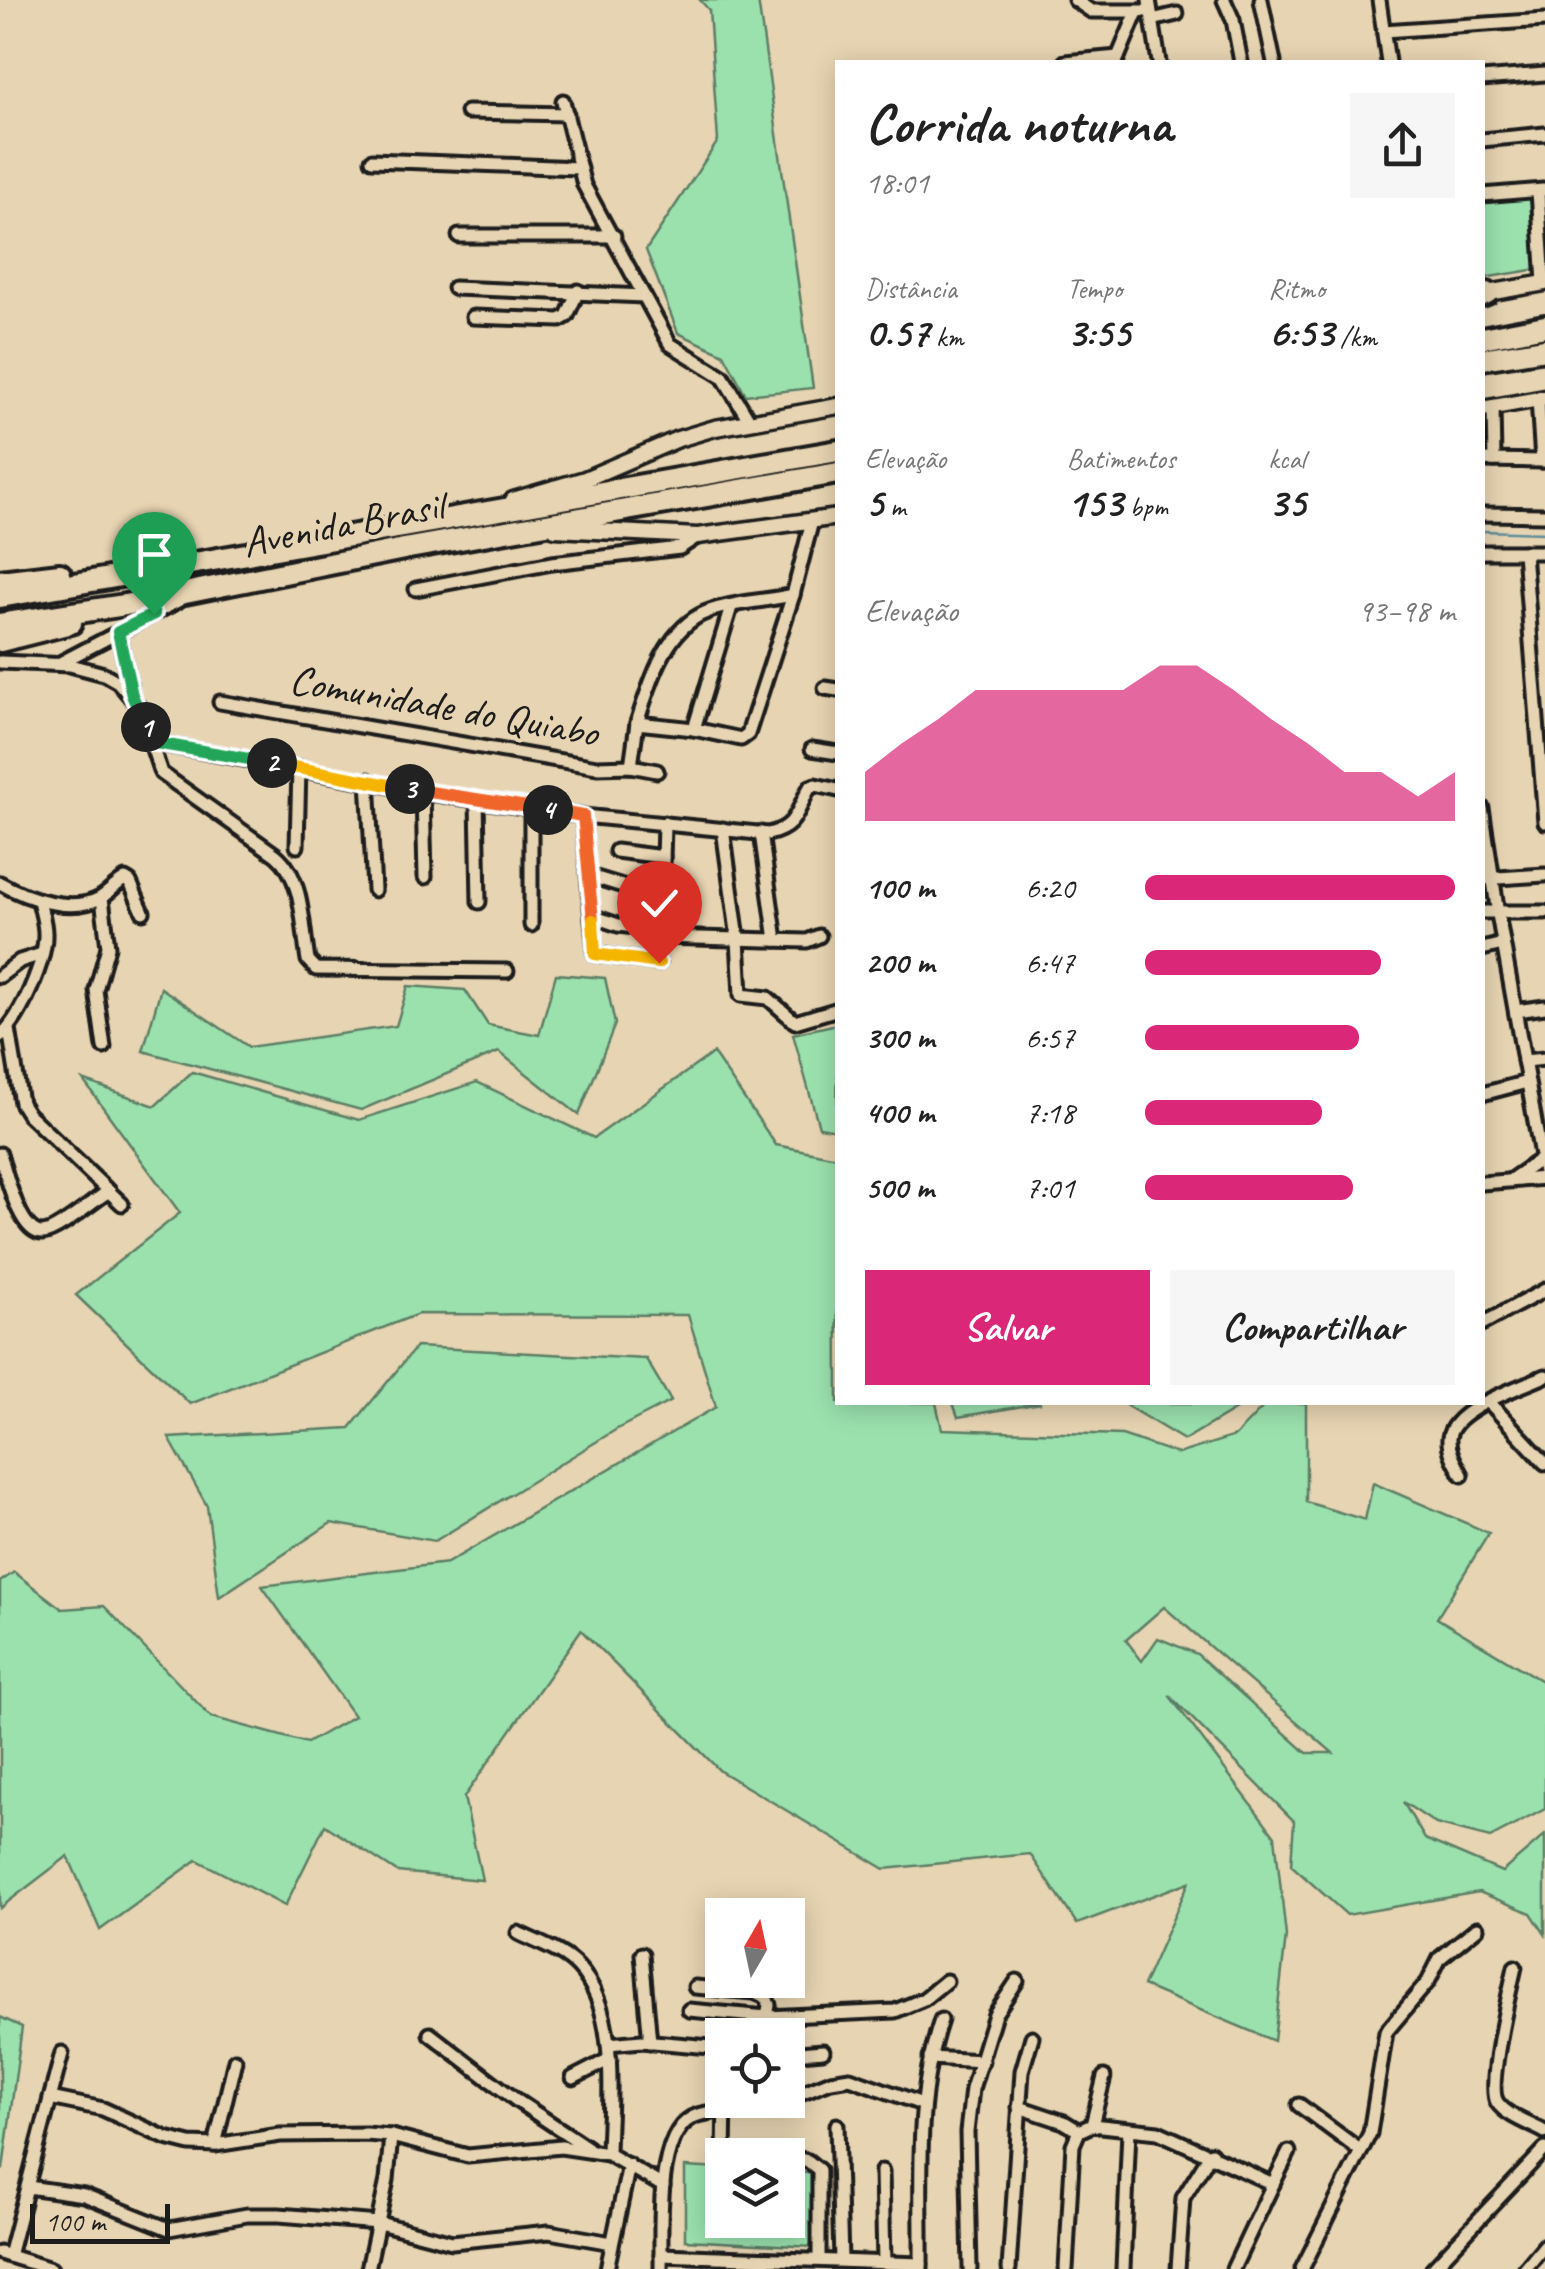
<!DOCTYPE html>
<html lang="pt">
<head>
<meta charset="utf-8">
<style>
  :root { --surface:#fff; --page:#f6f6f6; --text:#222; --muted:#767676; --accent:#db2777 }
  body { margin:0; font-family:Caveat,sans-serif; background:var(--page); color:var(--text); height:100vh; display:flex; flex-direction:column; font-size:38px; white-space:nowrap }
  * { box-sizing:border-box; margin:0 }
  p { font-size:32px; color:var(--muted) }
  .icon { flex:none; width:55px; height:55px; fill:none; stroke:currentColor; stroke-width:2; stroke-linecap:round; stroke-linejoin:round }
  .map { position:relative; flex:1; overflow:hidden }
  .side { position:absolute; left:835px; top:60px; width:650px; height:1345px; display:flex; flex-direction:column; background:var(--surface); border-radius:0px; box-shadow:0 5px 25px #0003 }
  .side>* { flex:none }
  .needle { width:65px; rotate:9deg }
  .tools { position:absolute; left:705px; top:1898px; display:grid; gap:20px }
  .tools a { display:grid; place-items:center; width:100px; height:100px; border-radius:0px; background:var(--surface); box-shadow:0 5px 25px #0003; font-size:50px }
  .scale { position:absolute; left:30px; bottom:25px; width:140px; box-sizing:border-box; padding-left:10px; border:5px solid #1c1c1c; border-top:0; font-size:28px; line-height:35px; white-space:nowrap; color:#1c1c1c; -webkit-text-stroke:8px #e7d4b2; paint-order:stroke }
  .pin { position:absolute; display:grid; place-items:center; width:85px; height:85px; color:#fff; margin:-102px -42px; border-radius:50% 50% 50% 0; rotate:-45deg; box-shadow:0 0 10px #0007 }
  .pin .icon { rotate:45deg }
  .km { position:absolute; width:50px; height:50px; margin:-25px; border-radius:50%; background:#222; color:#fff; font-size:28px; line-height:50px; text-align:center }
  .round { display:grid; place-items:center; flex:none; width:105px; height:105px; border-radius:0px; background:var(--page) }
  .head { display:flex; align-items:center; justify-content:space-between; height:170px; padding:0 30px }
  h1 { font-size:55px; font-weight:800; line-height:75px }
  .metrics { display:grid; grid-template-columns:repeat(3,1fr); gap:15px; height:170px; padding:10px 30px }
  .metrics div { display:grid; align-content:center }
  .metrics b { font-size:42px; font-weight:800 }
  .metrics small { font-size:28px; font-weight:400 }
  .metrics p { font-size:28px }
  .chart { height:280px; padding:20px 30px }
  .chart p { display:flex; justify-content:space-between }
  .chart svg { width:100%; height:180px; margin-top:10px; fill:var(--accent); opacity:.7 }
  .button { display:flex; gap:20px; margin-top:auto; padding:20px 30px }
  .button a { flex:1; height:115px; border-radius:0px; background:var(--accent); color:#fff; font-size:40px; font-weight:800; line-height:115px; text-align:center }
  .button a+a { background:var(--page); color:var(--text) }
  ul { padding:0 30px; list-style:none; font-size:32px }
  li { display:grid; grid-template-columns:160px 120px 1fr; align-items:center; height:75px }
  li i { height:25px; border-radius:12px; background:var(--accent) }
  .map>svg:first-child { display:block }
  .green { fill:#9be1ae; stroke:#5c7e65; stroke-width:2.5; fill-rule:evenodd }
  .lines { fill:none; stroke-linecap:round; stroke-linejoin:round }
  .stream { stroke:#5f8d99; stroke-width:2.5 }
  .minor-casing { stroke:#1c1c1c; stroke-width:19 }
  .tertiary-casing { stroke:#1c1c1c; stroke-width:21 }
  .motorway-casing { stroke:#1c1c1c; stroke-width:28 }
  .minor { stroke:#e7d4b2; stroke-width:11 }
  .tertiary { stroke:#e7d4b2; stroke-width:14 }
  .motorway { stroke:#e7d4b2; stroke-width:20 }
  .split-1-casing { stroke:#fff; stroke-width:20 }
  .split-2-casing { stroke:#fff; stroke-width:20 }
  .split-3-casing { stroke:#fff; stroke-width:20 }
  .split-4-casing { stroke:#fff; stroke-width:20 }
  .split-5-casing { stroke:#fff; stroke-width:20 }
  .split-6-casing { stroke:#fff; stroke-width:20 }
  .split-1 { stroke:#22a559; stroke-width:12 }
  .split-2 { stroke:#22a559; stroke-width:12 }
  .split-3 { stroke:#f5b400; stroke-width:12 }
  .split-4 { stroke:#f0652b; stroke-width:12 }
  .split-5 { stroke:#f0652b; stroke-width:12 }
  .split-6 { stroke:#f5b400; stroke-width:12 }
  .labels { text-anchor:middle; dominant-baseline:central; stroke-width:8; stroke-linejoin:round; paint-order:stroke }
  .street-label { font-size:42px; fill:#1c1c1c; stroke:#e7d4b2 }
</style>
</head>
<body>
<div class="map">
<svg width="1545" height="2269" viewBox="0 0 1545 2269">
  <rect width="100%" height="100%" fill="#e7d4b2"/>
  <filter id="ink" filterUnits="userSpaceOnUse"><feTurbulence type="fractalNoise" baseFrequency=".01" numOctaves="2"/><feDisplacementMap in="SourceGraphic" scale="20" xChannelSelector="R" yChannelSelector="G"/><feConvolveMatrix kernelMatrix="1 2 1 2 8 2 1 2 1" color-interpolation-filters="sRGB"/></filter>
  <g filter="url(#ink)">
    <!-- green -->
    <g class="green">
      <path d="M700 0H758L813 388 746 395 724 354 678 333 646 250 718 141 709 10Z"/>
      <path d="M1532 197 1538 269 1483 278V201Z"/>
      <path d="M556 974 605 978 615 1024 579 1115 499 1052 361 1110 143 1051 161 988 249 1047 396 1026 408 986 465 990 488 1025 539 1035Z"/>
      <path d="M837 1024H838L837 1130 819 1127 793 1034Z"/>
      <path d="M713 1053 776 1145 837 1157 838 1402 936 1403 942 1429 1122 1435 1178 1454 1235 1436 1267 1403H1306V1502L1365 1520 1373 1483 1489 1533 1437 1618 1545 1683V1809L1490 1838 1436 1824 1403 1802 1425 1839 1502 1872 1545 1835V1934L1531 1913 1479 1892 1347 1915 1291 1865 1294 1821 1169 1695 1275 1836 1286 1936 1274 2041 1143 1986 1189 1882 1077 1924 1030 1854 885 1869 720 1771 581 1630 464 1797 482 1880 397 1872 325 1825 285 1906 197 1860 100 1930 68 1856 0 1908V1582L14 1572 62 1609 104 1606 211 1717 307 1743 354 1716 262 1586 447 1563 716 1407 688 1315 418 1314 190 1404 76 1295 180 1213 83 1080 155 1106 192 1072 359 1120 477 1082 594 1138ZM1164 1607 1333 1753H1307L1197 1654 1158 1638 1142 1661 1126 1640Z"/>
      <path d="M416 1347 646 1359 671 1401 617 1429 435 1541 331 1523 219 1597 207 1506 169 1438 350 1428Z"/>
      <path d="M953 1403V1402L1041 1403 958 1417Z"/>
      <path d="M1122 1403H1246L1184 1440Z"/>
      <path d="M0 2017 22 2027 3 2169 0 2168Z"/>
      <path d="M685 2167 722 2169V2220H788V2172L813 2173V2247L685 2240Z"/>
    </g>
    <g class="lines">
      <!-- stream -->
      <path class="stream" d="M1482 531 1545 533"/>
      <defs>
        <g id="minor">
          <path d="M1075 0 1091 11H1150"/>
          <path d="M1149 0 1159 62"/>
          <path d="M1224 0 1233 20 1241 62"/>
          <path d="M1261 0 1274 62"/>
          <path d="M1379 0 1388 62"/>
          <path d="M1152 20 1177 14"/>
          <path d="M1384 31 1545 20"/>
          <path d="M1065 62 1118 57"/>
          <path d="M1116 62 1137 12"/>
          <path d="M1482 79 1545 74"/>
          <path d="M563 101 584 185 670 344 723 377 749 420"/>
          <path d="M467 112 567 114"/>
          <path d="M1482 140 1545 134"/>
          <path d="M372 160 578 168"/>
          <path d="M1538 191 1544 283"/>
          <path d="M1482 195 1543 190"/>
          <path d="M459 236H614"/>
          <path d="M454 288 644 296"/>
          <path d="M473 317 560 320 567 316 578 291"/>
          <path d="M1538 399 1542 461"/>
          <path d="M1493 407 1494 460"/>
          <path d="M1482 460 1545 461"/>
          <path d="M1482 514 1545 515"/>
          <path d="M1482 552H1545"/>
          <path d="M1524 552 1545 822"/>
          <path d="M416 589 552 563 680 548 698 536"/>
          <path d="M118 632 131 691"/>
          <path d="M0 662 70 665 104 674 118 682 139 707 161 773 276 855C304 878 302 927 308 960L316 969 507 971"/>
          <path d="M58 664 178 601"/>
          <path d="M825 688 838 690"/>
          <path d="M220 702 597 767 631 766 657 771"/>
          <path d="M637 723C649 686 663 635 700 615 723 603 767 601 793 595"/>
          <path d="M694 729 731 607"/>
          <path d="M150 742 423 792 583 816 595 954 659 963"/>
          <path d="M812 749 838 753"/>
          <path d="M631 766 637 723 694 729 741 739 748 734 793 595 812 521"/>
          <path d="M368 780 374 890"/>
          <path d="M423 792 425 877"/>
          <path d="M477 800 479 902"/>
          <path d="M1482 808 1498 914 1545 1178"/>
          <path d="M583 816 768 834C798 827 796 811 810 787L815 785 838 790"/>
          <path d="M664 823 661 937 807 941 819 936"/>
          <path d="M723 829 738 939 741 995 768 998 795 1022 838 1009"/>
          <path d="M761 833 776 940"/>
          <path d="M297 846 299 768"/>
          <path d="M616 851 663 857"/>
          <path d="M590 876 662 898"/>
          <path d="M1482 879 1545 875"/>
          <path d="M0 883C26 898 71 914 100 898 109 893 116 884 125 879L130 882 143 912"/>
          <path d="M102 898 108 947 96 990 104 1047"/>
          <path d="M1482 912H1545"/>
          <path d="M592 916 618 925 661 930"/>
          <path d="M531 925V807"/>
          <path d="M1482 949 1503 944"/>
          <path d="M0 976 20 961 42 954"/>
          <path d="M1516 1011 1545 1007"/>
          <path d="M9 1029 21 1103 28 1114 122 1204"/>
          <path d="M0 1036C21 1019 46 960 45 933 45 922 41 911 39 900"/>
          <path d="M1524 1061 1545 1059"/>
          <path d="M1482 1094 1527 1082"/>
          <path d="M0 1154C6 1172 19 1234 43 1233 58 1232 94 1200 109 1191"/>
          <path d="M1512 1179 1544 1157"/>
          <path d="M1482 1183 1545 1178"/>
          <path d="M1482 1324 1545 1290"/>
          <path d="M1489 1402 1545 1463"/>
          <path d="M1462 1475C1456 1464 1448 1451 1449 1438 1452 1409 1521 1387 1545 1376"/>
          <path d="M518 1933C538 1943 563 1951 578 1967 620 2012 609 2098 608 2154"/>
          <path d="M642 1954 650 2042"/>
          <path d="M1515 1967C1510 1989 1487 2086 1497 2102 1506 2116 1531 2124 1545 2132"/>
          <path d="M695 1987 754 1992 766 1997 769 2005 764 2035"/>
          <path d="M689 2010 767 2017 895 2011 924 1999 946 1981"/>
          <path d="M430 2034 516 2100 588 2148"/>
          <path d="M608 2044 642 2041 722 2048"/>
          <path d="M788 2054 823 2051"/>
          <path d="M930 2058 982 2061"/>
          <path d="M573 2078 610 2059"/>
          <path d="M50 2098 103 2109 166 2138 190 2144 215 2145 280 2135 366 2134 391 2136 468 2156 561 2147 608 2154 663 2186"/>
          <path d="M788 2098 831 2081 850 2078 922 2104"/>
          <path d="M1299 2105 1361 2151"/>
          <path d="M1019 2107 1064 2122 1079 2131"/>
          <path d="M837 2125 841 2260"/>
          <path d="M1092 2125 1104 2077"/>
          <path d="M215 2145 235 2060"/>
          <path d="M724 2155 725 2100"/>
          <path d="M788 2156 808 2161 819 2170V2259"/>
          <path d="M882 2171 884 2263"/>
          <path d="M1273 2184 1289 2152"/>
          <path d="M28 2187 84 2195 169 2229 247 2215H279L379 2223 452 2242 549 2232 612 2243"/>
          <path d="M0 2253 51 2269"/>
          <path d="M661 2255 921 2264"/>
          <path d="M9 2256 62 2053"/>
          <path d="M368 2269 387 2180 391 2136"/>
          <path d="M607 2269 629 2165"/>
          <path d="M661 2269C662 2233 653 2128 698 2115 727 2107 755 2112 784 2100"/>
          <path d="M921 2269C922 2186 914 2100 941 2020"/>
          <path d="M970 2269 967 2132 972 2089 995 2014 1017 1981"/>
          <path d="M1009 2269 1022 2071 1032 2037"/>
          <path d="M1066 2269 1073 2145 1079 2131 1092 2125 1158 2132 1273 2184 1233 2269"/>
          <path d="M1123 2269 1129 2130"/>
          <path d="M1178 2269 1183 2198 1211 2153"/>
          <path d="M1302 2269 1370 2133 1386 2032 1428 1982 1440 1958 1477 1928"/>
          <path d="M1432 2269 1545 2149"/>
          <path d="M1525 2269 1545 2245"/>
        </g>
        <g id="tertiary">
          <path d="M1482 294 1545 283"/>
          <path d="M1482 409 1545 398"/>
          <path d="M513 500 585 479 678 439 715 428 838 406"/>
          <path d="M555 529 698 536 838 517"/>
        </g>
        <g id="motorway">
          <path d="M1482 295 1487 293"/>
          <path d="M1482 338 1545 326"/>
          <path d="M1482 359 1545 349"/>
          <path d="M0 581 60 574"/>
          <path d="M0 597 838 451"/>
          <path d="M0 624 125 605 409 548 838 473"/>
          <path d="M0 641 71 623"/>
        </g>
      </defs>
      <!-- minor casing -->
      <use href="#minor" class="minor-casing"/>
      <!-- tertiary casing -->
      <use href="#tertiary" class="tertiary-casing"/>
      <!-- motorway casing -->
      <use href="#motorway" class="motorway-casing"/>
      <!-- minor -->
      <use href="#minor" class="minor"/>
      <!-- tertiary -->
      <use href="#tertiary" class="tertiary"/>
      <!-- motorway -->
      <use href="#motorway" class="motorway"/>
    </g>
  </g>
  <g class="lines" filter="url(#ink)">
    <defs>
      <path id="split-1" d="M146 727 132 695 118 632 154 614"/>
      <path id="split-2" d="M146 727 150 742 272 763"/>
      <path id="split-3" d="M272 763 410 789"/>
      <path id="split-4" d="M410 789 548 810"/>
      <path id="split-5" d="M548 810 583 816 593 920"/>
      <path id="split-6" d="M593 920 595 954 659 963"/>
    </defs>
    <!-- split-1 casing -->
    <use href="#split-1" class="split-1-casing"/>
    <!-- split-2 casing -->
    <use href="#split-2" class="split-2-casing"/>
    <!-- split-3 casing -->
    <use href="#split-3" class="split-3-casing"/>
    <!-- split-4 casing -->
    <use href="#split-4" class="split-4-casing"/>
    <!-- split-5 casing -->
    <use href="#split-5" class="split-5-casing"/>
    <!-- split-6 casing -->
    <use href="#split-6" class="split-6-casing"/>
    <!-- split-1 -->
    <use href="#split-1" class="split-1"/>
    <!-- split-2 -->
    <use href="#split-2" class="split-2"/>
    <!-- split-3 -->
    <use href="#split-3" class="split-3"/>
    <!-- split-4 -->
    <use href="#split-4" class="split-4"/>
    <!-- split-5 -->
    <use href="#split-5" class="split-5"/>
    <!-- split-6 -->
    <use href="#split-6" class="split-6"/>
  </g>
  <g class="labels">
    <!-- street labels -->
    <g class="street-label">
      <text transform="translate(343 524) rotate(-11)">Avenida Brasil</text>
      <text transform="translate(444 706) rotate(10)">Comunidade do Quiabo</text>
    </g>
  </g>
</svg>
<div class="tools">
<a><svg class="needle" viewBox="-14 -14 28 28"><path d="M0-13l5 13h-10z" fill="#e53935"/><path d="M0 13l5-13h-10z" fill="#767676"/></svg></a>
<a><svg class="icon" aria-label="locate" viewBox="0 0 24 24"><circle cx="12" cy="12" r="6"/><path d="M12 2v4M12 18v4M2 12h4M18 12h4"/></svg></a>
<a><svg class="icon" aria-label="layers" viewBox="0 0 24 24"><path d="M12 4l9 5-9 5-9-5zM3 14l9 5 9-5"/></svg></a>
</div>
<div class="scale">100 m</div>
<div class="pin" style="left:154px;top:614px;background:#1e9e55"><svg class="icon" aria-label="arrive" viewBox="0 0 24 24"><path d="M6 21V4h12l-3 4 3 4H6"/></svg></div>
<div class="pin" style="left:659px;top:963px;background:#d93025"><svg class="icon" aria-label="check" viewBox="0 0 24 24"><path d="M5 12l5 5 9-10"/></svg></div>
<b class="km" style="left:146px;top:727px">1</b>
<b class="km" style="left:272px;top:763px">2</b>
<b class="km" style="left:410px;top:789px">3</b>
<b class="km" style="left:548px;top:810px">4</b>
<section class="side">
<div class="head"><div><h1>Corrida noturna</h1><p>18:01</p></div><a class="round"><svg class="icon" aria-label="share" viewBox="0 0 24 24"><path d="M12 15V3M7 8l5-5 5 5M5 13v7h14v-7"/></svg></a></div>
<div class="metrics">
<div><p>Distância</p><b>0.57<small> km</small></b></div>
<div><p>Tempo</p><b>3:55</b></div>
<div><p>Ritmo</p><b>6:53<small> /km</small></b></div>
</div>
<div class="metrics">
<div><p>Elevação</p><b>5<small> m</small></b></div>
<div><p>Batimentos</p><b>153<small> bpm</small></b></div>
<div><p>kcal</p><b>35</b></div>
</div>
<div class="chart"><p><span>Elevação</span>93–98 m</p>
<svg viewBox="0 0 160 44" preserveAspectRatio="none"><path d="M0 44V32L10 25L20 19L30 12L40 12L50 12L60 12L70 12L80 6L90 6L100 12L110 19L120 25L130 32L140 32L150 38L160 32V44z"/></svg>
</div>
<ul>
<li><b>100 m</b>6:20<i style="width:100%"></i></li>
<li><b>200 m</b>6:47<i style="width:76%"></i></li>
<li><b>300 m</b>6:57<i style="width:69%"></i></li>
<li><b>400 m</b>7:18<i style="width:57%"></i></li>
<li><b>500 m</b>7:01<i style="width:67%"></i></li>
</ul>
<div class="button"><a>Salvar</a><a>Compartilhar</a></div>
</section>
</div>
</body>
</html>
